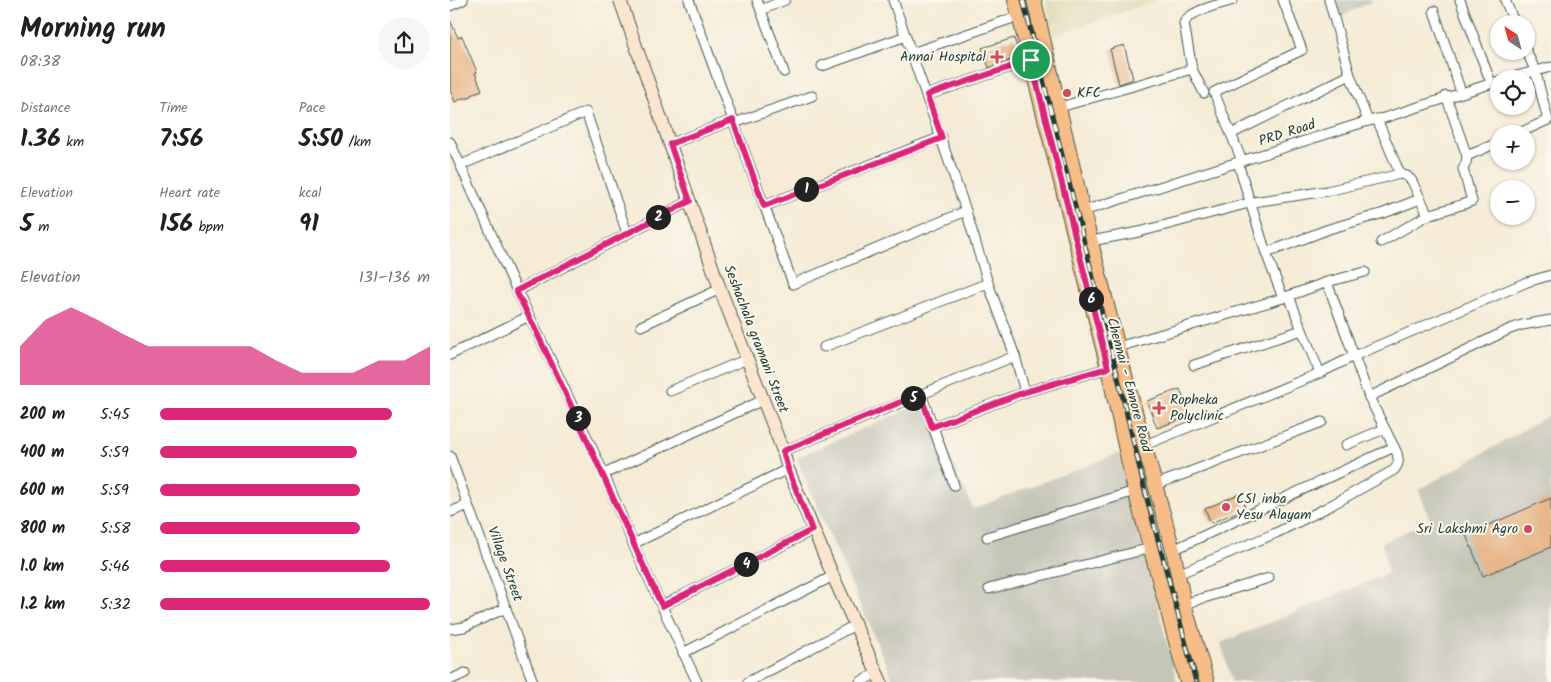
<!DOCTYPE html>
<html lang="en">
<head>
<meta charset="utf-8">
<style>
  :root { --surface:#fff; --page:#f6f6f6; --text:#202124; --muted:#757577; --accent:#db2777 }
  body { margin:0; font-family:Kalam,sans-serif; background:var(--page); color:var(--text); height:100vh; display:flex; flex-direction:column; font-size:19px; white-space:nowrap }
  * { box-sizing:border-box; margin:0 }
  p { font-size:16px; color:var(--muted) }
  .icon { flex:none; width:28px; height:28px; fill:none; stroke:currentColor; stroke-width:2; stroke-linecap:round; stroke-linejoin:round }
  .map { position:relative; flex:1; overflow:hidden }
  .details { display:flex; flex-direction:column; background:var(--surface); width:450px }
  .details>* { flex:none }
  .needle { width:32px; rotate:324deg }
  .buttons { position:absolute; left:1040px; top:15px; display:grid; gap:10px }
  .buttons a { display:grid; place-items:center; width:45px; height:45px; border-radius:50%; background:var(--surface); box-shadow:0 1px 4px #0004; font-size:25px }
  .pin { position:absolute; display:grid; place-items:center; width:42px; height:42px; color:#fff; margin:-21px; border:2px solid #fff; border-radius:50%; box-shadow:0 1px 5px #0007 }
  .km { position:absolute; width:25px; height:25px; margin:-12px; border-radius:50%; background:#222; color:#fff; font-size:14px; line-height:25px; text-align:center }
  .round { display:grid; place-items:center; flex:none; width:52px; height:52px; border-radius:26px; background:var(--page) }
  .summary { display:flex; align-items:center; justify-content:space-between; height:85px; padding:0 20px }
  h1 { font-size:28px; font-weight:700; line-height:38px }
  .stats { display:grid; grid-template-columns:repeat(3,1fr); gap:8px; height:85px; padding:5px 20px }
  .stats div { display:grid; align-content:center }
  .stats b { font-size:25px; font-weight:700 }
  .stats small { font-size:14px; font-weight:400 }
  .stats p { font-size:14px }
  .chart { height:140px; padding:10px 20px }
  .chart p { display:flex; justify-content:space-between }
  .chart svg { width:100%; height:90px; margin-top:5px; fill:var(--accent); opacity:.7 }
  ul { padding:0 20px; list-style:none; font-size:16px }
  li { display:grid; grid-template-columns:80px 60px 1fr; align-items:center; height:38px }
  li i { height:12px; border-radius:6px; background:var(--accent) }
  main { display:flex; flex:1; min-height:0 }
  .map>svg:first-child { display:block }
  .built { fill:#e2dcba }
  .industrial { fill:#c5c5b8 }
  .building { fill:#e8b68a }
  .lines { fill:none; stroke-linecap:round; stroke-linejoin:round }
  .street-casing { stroke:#3f574c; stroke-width:11 }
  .secondary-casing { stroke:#3f574c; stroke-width:14 }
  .primary-casing { stroke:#3f574c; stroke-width:16 }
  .street { stroke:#fff; stroke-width:9 }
  .secondary { stroke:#fce5cf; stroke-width:12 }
  .primary { stroke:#f7bd88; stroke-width:14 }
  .rail-casing { stroke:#1f3d34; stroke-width:5 }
  .rail { stroke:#fbf7ec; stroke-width:3; stroke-dasharray:9; stroke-linecap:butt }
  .route-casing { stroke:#fff; stroke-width:10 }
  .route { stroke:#db2777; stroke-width:6 }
  .poi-dot { fill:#d1495b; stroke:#fbf7ec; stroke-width:2 }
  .labels { text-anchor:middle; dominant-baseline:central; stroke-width:4; stroke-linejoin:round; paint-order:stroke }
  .poi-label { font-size:14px; fill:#1f3d34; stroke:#fbf7ec; text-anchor:start }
  .street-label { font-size:14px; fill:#1f3d34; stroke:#fbf7ec }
</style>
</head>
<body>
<main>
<section class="details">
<div class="summary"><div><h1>Morning run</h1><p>08:38</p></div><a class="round"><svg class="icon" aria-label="share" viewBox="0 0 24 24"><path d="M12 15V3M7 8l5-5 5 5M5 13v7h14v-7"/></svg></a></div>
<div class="stats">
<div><p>Distance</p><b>1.36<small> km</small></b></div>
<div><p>Time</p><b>7:56</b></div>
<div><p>Pace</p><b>5:50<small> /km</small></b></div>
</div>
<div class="stats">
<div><p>Elevation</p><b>5<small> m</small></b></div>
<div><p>Heart rate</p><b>156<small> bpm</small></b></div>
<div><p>kcal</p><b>91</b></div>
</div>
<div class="chart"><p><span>Elevation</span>131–136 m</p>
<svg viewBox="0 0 160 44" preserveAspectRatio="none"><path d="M0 44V25L10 12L20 6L30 12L40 19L50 25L60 25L70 25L80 25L90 25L100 32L110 38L120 38L130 38L140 32L150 32L160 25V44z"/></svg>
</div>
<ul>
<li><b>200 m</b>5:45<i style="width:86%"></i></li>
<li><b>400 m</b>5:59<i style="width:73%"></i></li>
<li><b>600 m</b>5:59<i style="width:74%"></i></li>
<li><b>800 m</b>5:58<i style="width:74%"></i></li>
<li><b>1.0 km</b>5:46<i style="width:85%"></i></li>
<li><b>1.2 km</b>5:32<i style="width:100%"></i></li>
</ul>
</section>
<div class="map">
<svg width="1101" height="682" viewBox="0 0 1101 682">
  <rect width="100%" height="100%" fill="#fbf7ec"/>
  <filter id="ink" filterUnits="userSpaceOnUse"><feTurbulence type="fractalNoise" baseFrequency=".02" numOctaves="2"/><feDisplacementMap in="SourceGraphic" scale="10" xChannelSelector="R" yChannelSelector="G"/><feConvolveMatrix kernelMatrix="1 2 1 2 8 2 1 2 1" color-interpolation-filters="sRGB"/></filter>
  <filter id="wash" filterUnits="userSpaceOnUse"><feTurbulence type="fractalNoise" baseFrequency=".0096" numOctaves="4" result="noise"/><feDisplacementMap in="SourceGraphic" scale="20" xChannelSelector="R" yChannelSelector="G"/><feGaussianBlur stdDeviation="1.12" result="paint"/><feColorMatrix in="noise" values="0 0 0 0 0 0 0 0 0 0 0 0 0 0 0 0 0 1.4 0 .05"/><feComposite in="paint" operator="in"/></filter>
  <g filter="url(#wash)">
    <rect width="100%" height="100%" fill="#f5ebd6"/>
    <!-- built -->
    <path class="built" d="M596 0H708L603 36Z"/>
    <!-- industrial -->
    <g class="industrial">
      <path d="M887 0H924L891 17Z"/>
      <path d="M477 401 523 509 669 453 727 682H444L346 458Z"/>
      <path d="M1101 414V682H782L771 643 938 573 932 543 980 520 969 490Z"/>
    </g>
    <g id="blocks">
      <!-- building -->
      <g class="building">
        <path d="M0 20 8 38 12 36 27 72 25 73 32 90 24 93 19 98H13L5 102 0 90Z"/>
        <path d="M564 38 570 57 539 68 532 48Z"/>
        <path d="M674 45 683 79 669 84 660 49Z"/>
        <path d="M730 389 740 416 707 428 697 401Z"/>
        <path d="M789 494 791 498 795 501 794 509 761 523 755 509Z"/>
        <path d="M1101 498V547L1033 576 1016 535Z"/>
      </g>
    </g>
  </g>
  <g filter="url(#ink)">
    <use href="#blocks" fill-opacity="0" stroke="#3f574c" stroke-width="1"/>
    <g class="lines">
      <defs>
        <g id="street">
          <path d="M239 0 343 284 516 211"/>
          <path d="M307 0 334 72"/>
          <path d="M443 0 516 211 538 283 565 356 575 392 658 368"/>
          <path d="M879 0 900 75 918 121"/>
          <path d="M1010 0 1041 83"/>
          <path d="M1055 0 1065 24"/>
          <path d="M0 6 13 0"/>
          <path d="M311 10 335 0"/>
          <path d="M984 11 1011 92"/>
          <path d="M462 53 569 16"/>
          <path d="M372 66 456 36"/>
          <path d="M1055 79 1101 67"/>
          <path d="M754 93 742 69 734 23C740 10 769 5 783 0"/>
          <path d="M477 95 581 60"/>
          <path d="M610 107 742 69"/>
          <path d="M927 119 950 174"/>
          <path d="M284 123 362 96"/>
          <path d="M781 134 900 75"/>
          <path d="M1067 134 1098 120 1085 70 1076 50"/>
          <path d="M0 142 67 291 106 371 154 474 183 544 247 682"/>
          <path d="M220 144 283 120"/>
          <path d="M1017 156 1049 142"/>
          <path d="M792 161 764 92 852 50 833 0"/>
          <path d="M788 163 816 253 833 298"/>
          <path d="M11 165 136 112 177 233"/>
          <path d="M314 206 492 137"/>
          <path d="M633 211 918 121 934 118 1049 81"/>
          <path d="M641 241 689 232 803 202 877 191 950 174 957 176 962 181 978 215"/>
          <path d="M931 242 978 215 1011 205 1022 201 1013 169 1016 163 1017 156 996 96"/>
          <path d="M816 253 879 229 934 213 970 199"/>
          <path d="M67 291 240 201"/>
          <path d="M839 296 852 330 870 373"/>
          <path d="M191 326 270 289"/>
          <path d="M374 347 538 283"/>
          <path d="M668 347 833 298 877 282 915 272"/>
          <path d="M0 355 79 316"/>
          <path d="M744 365 852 330"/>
          <path d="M220 391 297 359"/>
          <path d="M471 394 504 485"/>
          <path d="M919 397 1060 329 1072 325 1101 320"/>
          <path d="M482 427 575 392"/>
          <path d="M695 445 870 373 904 356 1077 282 1101 275"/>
          <path d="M896 445 934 429"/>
          <path d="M333 451 565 356"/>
          <path d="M0 456 83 682"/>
          <path d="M154 474 313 400"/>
          <path d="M705 485 872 422"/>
          <path d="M0 512 18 505"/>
          <path d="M537 537 685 491"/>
          <path d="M183 544 338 469"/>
          <path d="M723 550 944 447"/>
          <path d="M728 574 826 533 878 507 944 470C949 464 949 461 947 453L919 397 877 282"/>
          <path d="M539 589 701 548"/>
          <path d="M734 604 819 578"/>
          <path d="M212 606 363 530"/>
          <path d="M0 629 14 627 56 608"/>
          <path d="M233 653 383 576"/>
          <path d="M0 680 15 673"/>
          <path d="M298 682 405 625"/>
          <path d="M410 682 427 673"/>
        </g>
        <path id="secondary" d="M170 0 270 289 333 451 338 469 383 576 431 682"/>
        <g id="primary">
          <path d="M565 0 658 368 685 491 737 682"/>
          <path d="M584 0 633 211 672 364 723 550 734 604 757 682"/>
        </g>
      </defs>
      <!-- street casing -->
      <use href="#street" class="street-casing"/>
      <!-- secondary casing -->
      <use href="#secondary" class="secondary-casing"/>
      <!-- primary casing -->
      <use href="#primary" class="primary-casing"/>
      <!-- street -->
      <use href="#street" class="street"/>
      <!-- secondary -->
      <use href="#secondary" class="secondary"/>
      <!-- primary -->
      <use href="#primary" class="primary"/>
      <defs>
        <path id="rail" d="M573 0 667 373 695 490 746 682"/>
      </defs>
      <!-- rail casing -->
      <use href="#rail" class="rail-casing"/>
      <!-- rail -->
      <use href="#rail" class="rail"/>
    </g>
  </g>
  <g class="lines" filter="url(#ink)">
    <defs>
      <path id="route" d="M581 60 658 368 575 392 482 427 470 394 333 451 338 469 362 530 212 606C163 501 119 394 66 291L240 201 220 144 283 120 314 206 492 138 477 95Z"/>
    </defs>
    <!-- route casing -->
    <use href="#route" class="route-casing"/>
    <!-- route -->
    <use href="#route" class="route"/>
  </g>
  <!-- markers -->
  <g class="poi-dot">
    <path d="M544.5 49.5h5v5h5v5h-5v5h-5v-5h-5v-5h5z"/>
    <circle cx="617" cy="93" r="5"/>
    <path d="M706.5 400.5h5v5h5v5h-5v5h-5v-5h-5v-5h5z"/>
    <circle cx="776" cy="507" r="5"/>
    <circle cx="1078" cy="529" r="5"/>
  </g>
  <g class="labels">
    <!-- poi labels -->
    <g class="poi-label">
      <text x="536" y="57" text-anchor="end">Annai Hospital</text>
      <text x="627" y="93">KFC</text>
      <text x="720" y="400">Ropheka<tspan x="720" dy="16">Polyclinic</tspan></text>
      <text x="786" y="499">CSI inba<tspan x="786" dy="16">Yesu Alayam</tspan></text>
      <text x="1068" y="529" text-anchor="end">Sri Lakshmi Agro</text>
    </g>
    <!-- street labels -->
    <g class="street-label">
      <text transform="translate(837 133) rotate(-18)">PRD Road</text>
      <text transform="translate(306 339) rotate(69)">Seshachala gramani Street</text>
      <text transform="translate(679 385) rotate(75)">Chennai - Ennore Road</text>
      <text transform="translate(55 564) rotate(70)">Village Street</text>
    </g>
  </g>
</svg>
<div class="buttons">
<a><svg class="needle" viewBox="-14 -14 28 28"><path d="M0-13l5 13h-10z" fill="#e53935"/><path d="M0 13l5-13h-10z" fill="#757577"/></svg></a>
<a><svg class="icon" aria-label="locate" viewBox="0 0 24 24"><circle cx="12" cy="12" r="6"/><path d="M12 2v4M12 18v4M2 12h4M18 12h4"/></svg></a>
<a>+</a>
<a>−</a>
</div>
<div class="pin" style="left:581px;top:60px;background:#1e9e55"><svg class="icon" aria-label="arrive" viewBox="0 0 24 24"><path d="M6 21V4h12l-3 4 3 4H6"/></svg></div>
<b class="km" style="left:356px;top:189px">1</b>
<b class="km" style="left:208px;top:217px">2</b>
<b class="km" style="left:128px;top:418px">3</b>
<b class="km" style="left:296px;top:564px">4</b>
<b class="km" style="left:463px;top:398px">5</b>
<b class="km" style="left:641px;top:299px">6</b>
</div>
</main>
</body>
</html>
